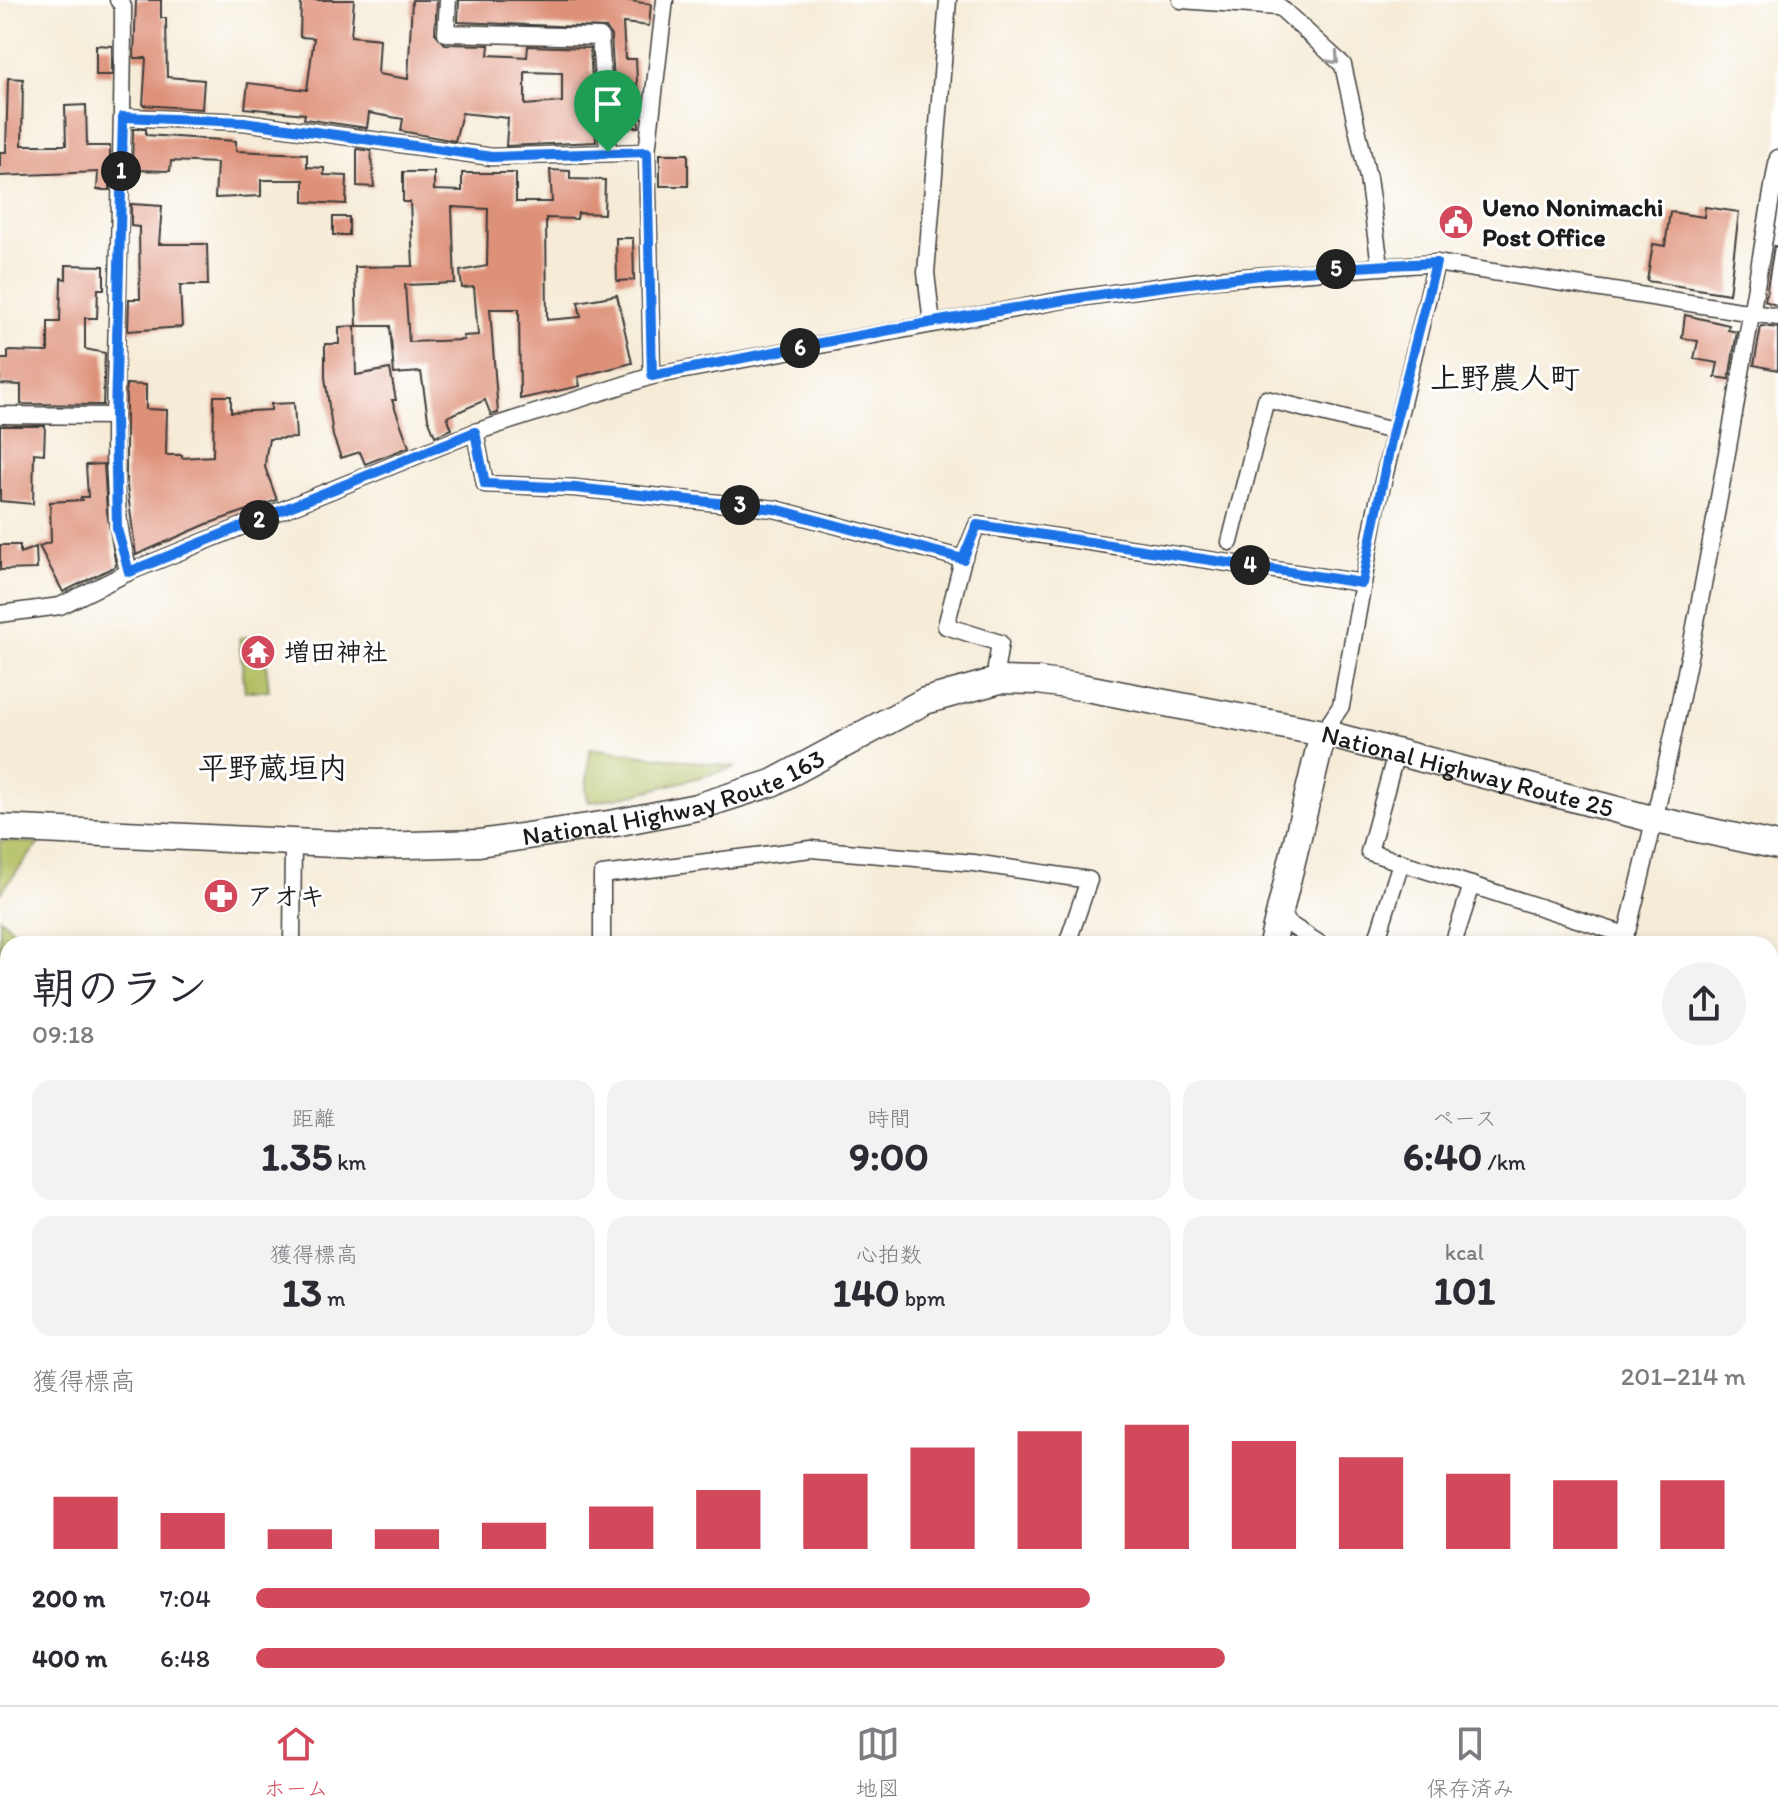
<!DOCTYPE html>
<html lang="ja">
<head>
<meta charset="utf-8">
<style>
  :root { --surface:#fff; --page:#f2f2f3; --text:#2b2b33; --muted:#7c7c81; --line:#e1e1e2; --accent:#d1495b }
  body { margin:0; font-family:Itim,"Klee One",sans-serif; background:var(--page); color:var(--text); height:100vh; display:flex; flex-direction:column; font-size:30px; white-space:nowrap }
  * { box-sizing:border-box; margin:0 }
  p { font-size:26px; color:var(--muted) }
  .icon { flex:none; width:44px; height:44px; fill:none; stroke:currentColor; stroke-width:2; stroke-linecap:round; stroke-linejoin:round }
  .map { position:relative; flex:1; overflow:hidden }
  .sheet { position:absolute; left:0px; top:936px; width:1778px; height:770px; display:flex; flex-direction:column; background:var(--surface); border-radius:24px 24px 0 0; box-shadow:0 4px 12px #0003 }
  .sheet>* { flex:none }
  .pin { position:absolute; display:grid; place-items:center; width:68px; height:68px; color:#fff; margin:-82px -34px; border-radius:50% 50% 50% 0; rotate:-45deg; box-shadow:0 0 8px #0007 }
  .pin .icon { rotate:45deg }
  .km { position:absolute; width:40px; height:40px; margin:-20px; border-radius:50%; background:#222; color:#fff; font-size:22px; line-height:40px; text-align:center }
  .round { display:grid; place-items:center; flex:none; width:84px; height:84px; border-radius:42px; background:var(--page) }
  .headline { display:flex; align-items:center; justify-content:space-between; height:136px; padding:0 32px }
  h1 { font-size:44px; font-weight:700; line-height:60px }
  .metrics { display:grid; grid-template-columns:repeat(3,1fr); gap:12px; height:136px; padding:8px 32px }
  .metrics div { display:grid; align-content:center; border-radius:20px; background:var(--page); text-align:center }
  .metrics b { font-size:40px; font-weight:700 }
  .metrics small { font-size:22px; font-weight:400 }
  .metrics p { font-size:22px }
  .chart { height:224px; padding:16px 32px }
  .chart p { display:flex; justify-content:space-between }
  .chart svg { width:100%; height:144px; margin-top:8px; stroke:var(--accent); stroke-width:6 }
  ul { padding:0 32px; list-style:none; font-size:26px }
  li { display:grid; grid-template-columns:128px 96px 1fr; align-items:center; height:60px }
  li i { height:20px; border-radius:10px; background:var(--accent) }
  .menu { display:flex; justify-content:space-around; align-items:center; height:112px; border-top:2px solid var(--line); background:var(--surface); font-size:22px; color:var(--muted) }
  .menu a { display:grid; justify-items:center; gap:4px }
  .menu .active { color:var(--accent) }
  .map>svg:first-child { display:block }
  .green { fill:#b1bd5f; stroke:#666c3e; stroke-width:2 }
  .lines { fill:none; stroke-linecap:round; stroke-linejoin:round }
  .stream { stroke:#6fa1da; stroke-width:5 }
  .building { fill:#de9179; fill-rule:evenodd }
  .minor-casing { stroke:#3d3b38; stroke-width:19 }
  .tertiary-casing { stroke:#3d3b38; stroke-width:21 }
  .trunk-casing { stroke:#3d3b38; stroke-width:29 }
  .minor { stroke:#fff; stroke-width:16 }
  .tertiary { stroke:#fff; stroke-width:18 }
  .trunk { stroke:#fff; stroke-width:26 }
  .oneway { stroke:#999 }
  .route-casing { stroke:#fff; stroke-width:16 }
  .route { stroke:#1a73e8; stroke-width:10 }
  .labels { text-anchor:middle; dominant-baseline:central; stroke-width:6; stroke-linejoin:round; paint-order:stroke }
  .poi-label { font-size:26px; font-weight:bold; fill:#1c1c1c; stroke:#fff; text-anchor:start }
  .street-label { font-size:26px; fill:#1c1c1c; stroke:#fff }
  .quarter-label { font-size:30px; font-weight:bold; fill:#1c1c1c; stroke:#fff }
</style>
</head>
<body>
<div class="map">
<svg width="1778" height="1705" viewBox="0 0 1778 1705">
  <rect width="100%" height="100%" fill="#fff"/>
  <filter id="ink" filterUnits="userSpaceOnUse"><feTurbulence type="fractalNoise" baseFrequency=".0125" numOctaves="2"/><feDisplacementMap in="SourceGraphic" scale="16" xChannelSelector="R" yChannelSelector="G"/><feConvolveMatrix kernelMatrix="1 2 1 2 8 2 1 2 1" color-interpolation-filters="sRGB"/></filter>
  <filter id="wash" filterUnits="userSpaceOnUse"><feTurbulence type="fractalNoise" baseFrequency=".006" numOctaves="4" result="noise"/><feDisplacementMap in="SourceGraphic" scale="32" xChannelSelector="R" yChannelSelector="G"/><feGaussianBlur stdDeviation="1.8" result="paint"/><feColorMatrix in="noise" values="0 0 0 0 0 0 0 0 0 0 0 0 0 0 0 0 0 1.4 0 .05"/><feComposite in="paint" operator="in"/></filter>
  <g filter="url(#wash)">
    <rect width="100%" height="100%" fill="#f5ebd7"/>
    <!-- green -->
    <g class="green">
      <path d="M263 635 269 691H245L239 638Z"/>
      <path d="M590 748 737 767 632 795 589 802 586 792Z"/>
      <path d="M0 841 39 843 0 893Z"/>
      <path d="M0 918 30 944H8V1078L0 1072Z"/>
      <path d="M323 1698H456L460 1705H327Z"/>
      <path d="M1123 1698H1211L1206 1705H1133Z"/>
    </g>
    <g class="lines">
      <!-- stream -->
      <path class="stream" d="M1770 1636 1778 1639"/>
    </g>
    <g id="blocks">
      <!-- building -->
      <g class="building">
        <path d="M136 0H161V18H166L167 77 204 80 202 109 143 105 146 58H134Z"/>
        <path d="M301 0H354L351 36 380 39 378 74 408 79 412 0H437L435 33 445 44 489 45 488 55 527 57 528 46 590 48 596 142 506 146 508 118 462 113 455 141 401 131 403 119 369 113 367 128 304 119 305 114 245 108 248 83 307 90 314 38 300 37ZM525 72 562 73V102L525 105Z"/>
        <path d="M459 0H624L651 4 649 26 623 23 625 59H636L639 127H617L611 36 606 28 458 22Z"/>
        <path d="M96 45 112 46V75H96Z"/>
        <path d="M8 78 23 79 22 145H66L65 106 86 105 87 146H110V190H97L98 172 0 176V152H6Z"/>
        <path d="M133 129H146V135L236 141V151L307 154V167L324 168V175L347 176 346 204 304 202V180H261V196L215 198 217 163 171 161 170 171 132 170Z"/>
        <path d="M357 149 371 151 374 187 357 186Z"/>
        <rect x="660" y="154" width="28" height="32"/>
        <path d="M550 170 570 171V179L605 180 604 214 578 213 577 219 546 218 547 320 581 317 578 302 617 295 632 363 578 377 580 386 520 399 519 309H490L498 413 491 415 485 400 447 417 452 429 435 436 428 418 421 372 394 374 390 326H357L355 267 413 266 410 202H403V172H434V190L462 191V173H516V202H552ZM452 207 488 209 487 266 460 271 462 288 474 287 478 335 463 336 464 340 409 342 405 285 455 283Z"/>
        <path d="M131 204 162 206 159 244H207L208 285H180L182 327 128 331 129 299H140L139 227 131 226Z"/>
        <path d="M1705 207 1739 212 1729 294 1647 281 1653 244 1665 246 1670 212 1704 217Z"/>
        <rect x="333" y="217" width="16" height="18"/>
        <path d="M616 238H633L634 280 617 281Z"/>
        <path d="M1774 246 1778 247V306L1765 301Z"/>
        <path d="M66 265 104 266V289H98L97 318H85V349L105 353 103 405 21 404V385L0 384V359H8V351L48 352V322H60L61 278 66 279Z"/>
        <path d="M1685 315 1729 325 1728 330 1737 332 1729 379 1715 377 1718 363 1694 359 1698 341 1682 338Z"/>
        <path d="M355 326 356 375 390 369 396 400H392L409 447 365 464 360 452 341 458 333 436 325 377V344H339V327Z"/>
        <path d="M1761 326 1778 328V370L1754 365Z"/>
        <path d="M126 384 146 385V409L167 410 166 455H182V458L213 456 214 396H231V412L271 410V404L294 403 296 438 269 439 266 455 265 467 277 500 207 524 136 555 126 479Z"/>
        <path d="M0 426H45L44 454 34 453 33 504 0 501Z"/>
        <path d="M104 464 107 512 116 566 63 592 39 546 51 542 50 502 82 500 81 497H88L86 465Z"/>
        <path d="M0 545H20V553L36 547 37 569 0 570Z"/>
      </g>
    </g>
  </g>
  <g filter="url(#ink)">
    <use href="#blocks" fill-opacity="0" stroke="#3d3b38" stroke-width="2"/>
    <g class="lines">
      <defs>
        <g id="minor">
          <path d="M118 0 123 6C123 112 120 218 117 323 115 405 107 492 129 572"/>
          <path d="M448 0 446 33 600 37 608 152"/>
          <path d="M1181 0 1277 7"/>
          <path d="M1272 0 1343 65 1368 178 1380 265"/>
          <path d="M123 117 244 122 492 157 647 152"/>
          <path d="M932 324 926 273 948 0"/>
          <path d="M652 376 647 152 665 0"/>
          <path d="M0 415 115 416"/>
          <path d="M475 432 485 484 575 488 775 509 963 559"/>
          <path d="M1230 542 1266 399 1393 431"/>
          <path d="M0 614 60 606 129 572 475 432 652 376 1063 300 1215 279 1436 263 1778 317"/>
          <path d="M1000 680 996 668 1000 643 946 626 963 559 977 525 1362 583"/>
          <path d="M1323 733 1341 706 1376 510 1436 263"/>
          <path d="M1396 753 1369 852 1623 934"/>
          <path d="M1278 917 1320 944"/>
          <path d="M1378 936 1401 862"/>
          <path d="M292 944 293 841"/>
          <path d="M602 944V875L811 849 974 863 1089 880 1067 944"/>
          <path d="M1453 944 1472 885"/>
          <path d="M1620 944 1628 928C1693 675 1733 416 1778 158"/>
          <path d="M1770 999 1778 1001"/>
          <path d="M1770 1150 1778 1154"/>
          <path d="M0 1173 8 1181"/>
          <path d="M0 1524 8 1527"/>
          <path d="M0 1674 8 1678"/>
          <path d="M48 1698 62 1705"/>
          <path d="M306 1698 310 1705"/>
          <path d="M1106 1698 1116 1705"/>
          <path d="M1290 1698 1302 1705"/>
          <path d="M1574 1698 1597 1705"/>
          <path d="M1215 1705 1220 1698"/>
          <path d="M1393 1705 1395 1698"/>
          <path d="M1617 1705 1619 1698"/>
          <path d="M1726 1705 1728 1698"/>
        </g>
        <g id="tertiary">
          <path d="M0 1307 8 1300"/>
          <path d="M0 1390 8 1395"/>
          <path d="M639 1698 653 1705"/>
        </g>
        <g id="trunk">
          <path id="s1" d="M0 828 376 846 479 843 615 823 697 807 772 783 925 701 1000 680 1038 681 1081 687 1323 733 1656 820 1778 846"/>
          <path d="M1272 944 1323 733"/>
          <path d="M777 1705 782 1698"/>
        </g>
      </defs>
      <!-- minor casing -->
      <use href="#minor" class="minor-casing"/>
      <!-- tertiary casing -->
      <use href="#tertiary" class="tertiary-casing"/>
      <!-- trunk casing -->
      <use href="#trunk" class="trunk-casing"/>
      <!-- minor -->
      <use href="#minor" class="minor"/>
      <!-- tertiary -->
      <use href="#tertiary" class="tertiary"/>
      <!-- trunk -->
      <use href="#trunk" class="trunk"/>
    </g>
    <!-- one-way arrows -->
    <defs><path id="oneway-chevron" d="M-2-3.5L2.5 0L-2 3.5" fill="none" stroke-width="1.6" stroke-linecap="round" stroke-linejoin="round" transform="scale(2)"/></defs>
    <use class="oneway" href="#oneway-chevron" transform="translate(1334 59) rotate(47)"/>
  </g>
  <g class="lines" filter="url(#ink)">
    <defs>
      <path id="route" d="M123 117 244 122 492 157 647 152 652 376C911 325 1172 272 1436 263L1393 431 1362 583 977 525 963 559 775 509 575 488 485 484 475 432 129 572 117 529 115 416Z"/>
    </defs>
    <!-- route casing -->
    <use href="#route" class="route-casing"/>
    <!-- route -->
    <use href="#route" class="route"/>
  </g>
  <!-- icons -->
  <defs>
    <symbol id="civic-disc" viewBox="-11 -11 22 22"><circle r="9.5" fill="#d1495b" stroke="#fff"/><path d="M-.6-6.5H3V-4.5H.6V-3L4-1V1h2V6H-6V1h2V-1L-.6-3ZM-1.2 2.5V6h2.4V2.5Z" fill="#fff"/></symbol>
    <symbol id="temple-disc" viewBox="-11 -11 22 22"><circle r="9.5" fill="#d1495b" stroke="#fff"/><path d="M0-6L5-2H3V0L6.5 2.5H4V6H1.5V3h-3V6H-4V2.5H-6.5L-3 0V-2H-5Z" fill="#fff"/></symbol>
    <symbol id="pharmacy-disc" viewBox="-11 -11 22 22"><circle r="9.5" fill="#d1495b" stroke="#fff"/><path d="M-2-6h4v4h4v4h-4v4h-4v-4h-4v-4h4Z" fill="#fff"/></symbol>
  </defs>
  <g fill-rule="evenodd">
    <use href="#civic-disc" x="1436" y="202" width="40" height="40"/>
    <use href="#temple-disc" x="238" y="632" width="40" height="40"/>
    <use href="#pharmacy-disc" x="201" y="876" width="40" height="40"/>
  </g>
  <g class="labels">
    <!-- poi labels -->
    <g class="poi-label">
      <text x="1482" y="207">Ueno Nonimachi<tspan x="1482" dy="30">Post Office</tspan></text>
      <text x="284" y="652">増田神社</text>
      <text x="247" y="896">アオキ</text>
    </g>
    <!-- street labels -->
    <g class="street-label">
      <text stroke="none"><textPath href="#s1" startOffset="1508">National Highway Route 25</textPath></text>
      <text stroke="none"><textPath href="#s1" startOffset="680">National Highway Route 163</textPath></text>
    </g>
    <!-- quarter labels -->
    <g class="quarter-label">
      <text x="1505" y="377">上野農人町</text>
      <text x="273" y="767">平野蔵垣内</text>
    </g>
  </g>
</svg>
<div class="pin" style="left:608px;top:152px;background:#1e9e55"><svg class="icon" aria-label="arrive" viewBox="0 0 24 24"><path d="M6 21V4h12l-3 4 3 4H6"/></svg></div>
<b class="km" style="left:121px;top:171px">1</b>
<b class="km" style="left:259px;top:520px">2</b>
<b class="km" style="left:740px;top:505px">3</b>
<b class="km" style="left:1250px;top:565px">4</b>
<b class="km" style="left:1336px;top:269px">5</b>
<b class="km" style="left:800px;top:348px">6</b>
<section class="sheet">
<div class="headline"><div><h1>朝のラン</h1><p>09:18</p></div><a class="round"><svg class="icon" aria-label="share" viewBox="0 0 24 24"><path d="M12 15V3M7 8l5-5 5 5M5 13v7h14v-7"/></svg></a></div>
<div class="metrics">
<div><p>距離</p><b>1.35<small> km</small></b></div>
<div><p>時間</p><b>9:00</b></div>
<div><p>ペース</p><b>6:40<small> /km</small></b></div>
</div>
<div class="metrics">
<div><p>獲得標高</p><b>13<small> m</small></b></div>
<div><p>心拍数</p><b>140<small> bpm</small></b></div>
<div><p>kcal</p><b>101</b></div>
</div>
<div class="chart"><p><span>獲得標高</span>201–214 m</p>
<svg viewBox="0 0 160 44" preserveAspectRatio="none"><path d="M5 44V28M15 44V33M25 44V38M35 44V38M45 44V36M55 44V31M65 44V26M75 44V21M85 44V13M95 44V8M105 44V6M115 44V11M125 44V16M135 44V21M145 44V23M155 44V23"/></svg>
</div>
<ul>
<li><b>200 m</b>7:04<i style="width:56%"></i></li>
<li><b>400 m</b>6:48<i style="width:65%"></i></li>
</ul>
</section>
</div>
<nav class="menu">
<a class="active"><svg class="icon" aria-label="home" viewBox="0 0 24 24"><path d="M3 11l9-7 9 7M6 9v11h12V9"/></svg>ホーム</a>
<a><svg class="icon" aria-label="map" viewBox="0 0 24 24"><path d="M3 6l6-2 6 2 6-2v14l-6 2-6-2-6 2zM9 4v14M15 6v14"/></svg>地図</a>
<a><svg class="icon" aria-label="saved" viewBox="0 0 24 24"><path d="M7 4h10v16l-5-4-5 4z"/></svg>保存済み</a>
</nav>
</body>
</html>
